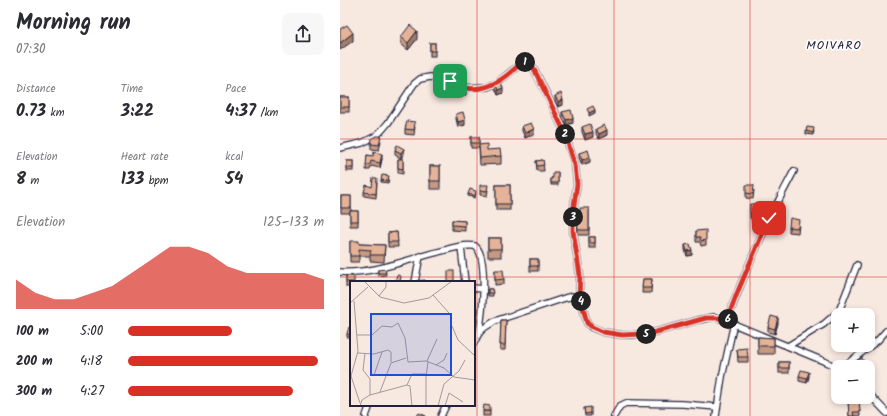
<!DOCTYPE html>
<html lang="en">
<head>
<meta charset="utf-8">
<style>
  :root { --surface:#fff; --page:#f7f7f7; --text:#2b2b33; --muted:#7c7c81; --accent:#d93025 }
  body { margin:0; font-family:Kalam,sans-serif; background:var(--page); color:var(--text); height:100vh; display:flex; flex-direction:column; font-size:15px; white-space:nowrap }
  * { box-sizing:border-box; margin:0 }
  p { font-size:13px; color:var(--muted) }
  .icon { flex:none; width:22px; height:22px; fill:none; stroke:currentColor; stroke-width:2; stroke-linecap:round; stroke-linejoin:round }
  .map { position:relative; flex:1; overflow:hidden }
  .drawer { display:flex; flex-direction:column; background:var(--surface); width:340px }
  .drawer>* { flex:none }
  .controls { position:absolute; left:491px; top:308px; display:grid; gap:8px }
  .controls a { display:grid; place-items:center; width:44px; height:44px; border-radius:8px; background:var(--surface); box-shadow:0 2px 6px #0003; font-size:20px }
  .pin { position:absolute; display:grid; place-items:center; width:34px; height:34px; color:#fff; margin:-17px; border-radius:8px; box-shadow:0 2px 6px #0006 }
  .km { position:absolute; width:20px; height:20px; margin:-10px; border-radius:50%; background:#222; color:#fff; font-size:11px; line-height:20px; text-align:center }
  .round { display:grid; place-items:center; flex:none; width:42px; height:42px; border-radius:8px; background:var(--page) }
  .summary { display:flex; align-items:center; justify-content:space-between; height:68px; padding:0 16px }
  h1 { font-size:22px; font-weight:700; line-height:30px }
  .metrics { display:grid; grid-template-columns:repeat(3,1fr); gap:6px; height:68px; padding:4px 16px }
  .metrics div { display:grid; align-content:center }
  .metrics b { font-size:17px; font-weight:700 }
  .metrics small { font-size:11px; font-weight:400 }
  .metrics p { font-size:11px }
  .chart { height:112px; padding:8px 16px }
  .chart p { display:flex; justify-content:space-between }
  .chart svg { width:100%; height:72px; margin-top:4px; fill:var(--accent); opacity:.7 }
  ul { padding:0 16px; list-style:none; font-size:13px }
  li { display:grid; grid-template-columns:64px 48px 1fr; align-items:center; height:30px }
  li i { height:10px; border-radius:5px; background:var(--accent) }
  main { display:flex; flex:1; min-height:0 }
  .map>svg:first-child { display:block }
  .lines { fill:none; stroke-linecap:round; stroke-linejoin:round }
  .minor-casing { stroke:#22223b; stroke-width:8 }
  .minor { stroke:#fff; stroke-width:5.5 }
  .wall { fill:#c59a82; stroke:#22223b }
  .shaded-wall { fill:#a07d6a; stroke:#22223b }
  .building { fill:#e5b397; stroke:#22223b }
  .route-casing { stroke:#fff; stroke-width:8 }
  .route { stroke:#d93025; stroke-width:5 }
  .grid { fill:none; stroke:#d62828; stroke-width:1; stroke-opacity:0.55 }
  .labels { text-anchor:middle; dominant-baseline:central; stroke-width:3.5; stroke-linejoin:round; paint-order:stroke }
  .neighbourhood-label { font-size:12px; letter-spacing:1px; fill:#22223b; stroke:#fff }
  .inset-road { fill:none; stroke:#a2999e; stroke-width:1 }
  .view { fill:#1d4ed8; fill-opacity:0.15; stroke:#1d4ed8; stroke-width:2 }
  .inset-edge { fill:none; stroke:#22223b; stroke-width:2 }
</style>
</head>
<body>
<main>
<section class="drawer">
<div class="summary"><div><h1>Morning run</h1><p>07:30</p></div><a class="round"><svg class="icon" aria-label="share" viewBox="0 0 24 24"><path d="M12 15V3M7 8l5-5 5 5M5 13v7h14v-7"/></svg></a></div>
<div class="metrics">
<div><p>Distance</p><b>0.73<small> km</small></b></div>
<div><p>Time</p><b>3:22</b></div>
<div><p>Pace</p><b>4:37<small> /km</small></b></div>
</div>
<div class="metrics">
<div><p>Elevation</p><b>8<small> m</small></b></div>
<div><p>Heart rate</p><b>133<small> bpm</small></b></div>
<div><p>kcal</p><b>54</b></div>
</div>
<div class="chart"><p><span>Elevation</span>125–133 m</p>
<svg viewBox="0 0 160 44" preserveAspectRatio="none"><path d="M0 44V26L10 34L20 38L30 38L40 34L50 30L60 22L70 14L80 6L90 6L100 10L110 18L120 22L130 22L140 22L150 22L160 26V44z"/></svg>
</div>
<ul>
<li><b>100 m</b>5:00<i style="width:53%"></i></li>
<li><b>200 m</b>4:18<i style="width:97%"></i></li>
<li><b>300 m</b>4:27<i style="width:84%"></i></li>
</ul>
</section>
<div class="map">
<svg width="547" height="416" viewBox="0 0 547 416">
  <rect width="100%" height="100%" fill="#f7e8e0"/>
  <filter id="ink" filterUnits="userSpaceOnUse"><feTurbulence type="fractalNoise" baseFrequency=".025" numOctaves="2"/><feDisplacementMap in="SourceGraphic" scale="8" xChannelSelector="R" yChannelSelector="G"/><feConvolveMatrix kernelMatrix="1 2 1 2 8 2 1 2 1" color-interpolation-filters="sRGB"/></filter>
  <g filter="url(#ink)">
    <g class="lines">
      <defs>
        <g id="minor">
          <path d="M0 148 22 143 36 136 42 130 48 123 74 84 80 79 90 77 106 79 124 88 147 87 157 83 182 63 188 62 193 67 210 101 224 131 235 165 237 184 233 213V231L240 275 239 298 242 304 247 323 251 327 263 332 282 335H292L316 332 358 320 374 317 379 318 486 362 498 368"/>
          <path d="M121 247 125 282"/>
          <path d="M0 272C34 274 65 260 98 252 109 249 123 244 135 246 149 256 142 317 139 333"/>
          <path d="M75 282 80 256"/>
          <path d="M134 288 143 289"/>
          <path d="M387 320C406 269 428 219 454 171"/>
          <path d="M134 343 139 333 144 328 155 321 225 298 233 296 239 298"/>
          <path d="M448 346 484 324 499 311 517 265"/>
          <path d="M503 367 538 340 546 331"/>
          <path d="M528 393 547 413"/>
          <path d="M26 416 30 405"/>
          <path d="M101 416 106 405"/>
          <path d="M274 416 280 406 286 403 343 404 377 407"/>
          <path d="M376 416 382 377 394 323"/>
        </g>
      </defs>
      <!-- minor casing -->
      <use href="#minor" class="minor-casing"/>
      <!-- minor -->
      <use href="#minor" class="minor"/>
    </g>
    <!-- wall -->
    <g class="wall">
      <path d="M61 37 77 39 68 50 61 44Z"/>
      <rect x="90" y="43" width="5" height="13"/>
      <path d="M117 71 123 78V83L118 80Z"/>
      <path d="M155 83 163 93 158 95 155 88Z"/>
      <path d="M119 88 126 90V95L119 96Z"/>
      <path d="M215 96 223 105 218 107 215 101Z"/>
      <rect x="0" y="97" width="9" height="15"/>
      <path d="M222 112 233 123 226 125 222 117Z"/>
      <path d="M116 114 125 125 118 127 116 119Z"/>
      <path d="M182 126 194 134 185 138 182 131Z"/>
      <path d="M75 127 74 135 65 134V129Z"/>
      <path d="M242 127 253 137 245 140 242 132Z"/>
      <path d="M256 129 267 135 259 139 256 134Z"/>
      <path d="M466 131H474L473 135 466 134Z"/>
      <path d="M131 137H139V145L147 150 161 156V164L140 165 139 148H131Z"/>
      <path d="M41 141 39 150 31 149V144Z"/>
      <path d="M55 150 64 154 61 158 55 155Z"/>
      <path d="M239 153 250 162 242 165 239 158Z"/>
      <path d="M27 155 42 159 40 168 31 166 30 170H26Z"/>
      <path d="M58 159H63V174L58 173Z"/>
      <path d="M203 160 204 171H197L196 161Z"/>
      <rect x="7" y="161" width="6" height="10"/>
      <rect x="90" y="166" width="10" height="23"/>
      <path d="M218 172V185H211V178H213Z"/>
      <path d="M49 179 48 183 41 182V180Z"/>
      <path d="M37 183 36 198 24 196V192L32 187Z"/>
      <rect x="156" y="185" width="14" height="25"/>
      <path d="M140 190H148L147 196 140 195Z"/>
      <path d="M414 190 413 199 406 198V193Z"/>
      <path d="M136 193 135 198 128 196V194Z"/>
      <path d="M1 196H11V211H18V226H10V213H1Z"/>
      <path d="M410 204 423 224 421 228 413 230 411 218H410Z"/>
      <path d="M249 208V235H238L237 221H240Z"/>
      <path d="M112 220 125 221V231L112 230Z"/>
      <path d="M429 224 441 225 438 233 429 229Z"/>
      <path d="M459 225 458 233 449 232V227Z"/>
      <path d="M356 231 366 240V245L361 246 360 242H356Z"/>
      <path d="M57 232 58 247H48V233Z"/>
      <rect x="249" y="237" width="6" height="11"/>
      <rect x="148" y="238" width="13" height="19"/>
      <path d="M10 241 19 244 45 245 44 262 30 261V256H19V262H10Z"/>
      <path d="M345 245 352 255 347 256 345 250Z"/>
      <rect x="190" y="259" width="8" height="12"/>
      <path d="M45 269 46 275 38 276V273Z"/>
      <path d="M155 270 164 279V284L155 285Z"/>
      <path d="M6 276 11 282V287H6Z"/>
      <path d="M303 279H312L311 293H302Z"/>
      <path d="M148 289H152L153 296H148Z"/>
      <path d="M161 320H166L165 350H160Z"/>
      <path d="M438 323 435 334 428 332V327Z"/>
      <path d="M11 327V337H7V334Z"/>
      <path d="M418 337 434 338V354H418Z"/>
      <path d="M397 349 408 357V362H398Z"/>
      <path d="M516 361 525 367H516Z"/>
      <rect x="439" y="362" width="10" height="11"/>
      <path d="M459 376 469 377 467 383 459 381Z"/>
      <path d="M519 399 520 416H509L508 400Z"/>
      <path d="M244 408 251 413V416H245Z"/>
      <rect x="143" y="411" width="7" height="5"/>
    </g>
    <!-- shaded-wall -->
    <g class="shaded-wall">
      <path d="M77 31V39L68 50V43Z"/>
      <path d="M13 33V41L0 50V43Z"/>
      <path d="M163 88V93L158 95V90Z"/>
      <path d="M223 100V105L218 107V102Z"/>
      <path d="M255 110V113L249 116V113Z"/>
      <path d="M233 118V123L226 125V120Z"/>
      <path d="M125 120V125L118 127V122Z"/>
      <path d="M194 129V134L185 138V133Z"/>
      <path d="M267 130V135L259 139V134Z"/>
      <path d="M253 132V137L245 140V134Z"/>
      <path d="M64 149V154L61 158V153Z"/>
      <path d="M42 154V159L40 168V163Z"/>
      <path d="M250 157V162L242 165V160Z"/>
      <path d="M423 219V224L421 228V223Z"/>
      <path d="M441 220V225L438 233V228Z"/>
      <path d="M352 250V255L347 256V251Z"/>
      <path d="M438 318V323L435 334V329Z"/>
      <path d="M525 364V367H519Z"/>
      <path d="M469 372V377L467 383V378Z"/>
    </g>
    <!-- building -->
    <g class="building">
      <path d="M7 25 13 33 0 43V29Z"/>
      <path d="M70 25 77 31 68 43 61 37Z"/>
      <rect x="90" y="43" width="5" height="8"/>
      <path d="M117 71H122L123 78 118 75Z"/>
      <path d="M160 81 163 88 158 90 155 83Z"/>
      <path d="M119 88 126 90V93L119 94Z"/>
      <path d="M221 93 223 100 218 102 215 96Z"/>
      <rect x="0" y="97" width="9" height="10"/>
      <path d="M253 106 255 110 249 113 247 109Z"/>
      <path d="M231 110 233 118 226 120 222 112Z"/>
      <path d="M123 112 125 120 118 122 116 114Z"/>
      <path d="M67 121 75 122 74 130 65 129Z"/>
      <path d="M191 123 194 129 185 133 182 126Z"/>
      <path d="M250 124 253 132 245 134 242 127Z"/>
      <path d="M264 125 267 130 259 134 256 129Z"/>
      <path d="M467 127 474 128 473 133 466 131Z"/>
      <path d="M36 136H41L39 145 31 144 32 138Z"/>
      <rect x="131" y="137" width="8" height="6"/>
      <path d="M147 144V150L160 149 161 156 140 158 139 145Z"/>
      <path d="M57 145 64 149 61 153 55 150Z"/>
      <path d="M248 150 250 157 242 160 239 153Z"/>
      <path d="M34 152 42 154 40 163 31 161 30 165H26L27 155 33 156Z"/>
      <path d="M58 159H63V169L58 168Z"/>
      <path d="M203 160 204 165 197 166 196 161Z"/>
      <rect x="7" y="161" width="6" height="7"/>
      <rect x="90" y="166" width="10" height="15"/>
      <path d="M213 172H218V183H211V178H213Z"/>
      <path d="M42 175 49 176 48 181 41 180Z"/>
      <path d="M33 178H37L36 194 24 192 26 185 32 187Z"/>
      <path d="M140 185H148L147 191 140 190Z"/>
      <rect x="156" y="185" width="14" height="19"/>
      <path d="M406 185H414L413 194 406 193Z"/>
      <path d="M130 189 136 191 135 196 128 194Z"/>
      <rect x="1" y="196" width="10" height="12"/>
      <path d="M410 204H421L423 219 421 223 413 225 411 213H410Z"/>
      <path d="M240 208H249V230H238L237 221H240Z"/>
      <rect x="10" y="211" width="8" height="10"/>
      <path d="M433 216 441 220 438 228 429 224Z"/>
      <path d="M450 218 459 220 458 228 449 227Z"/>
      <path d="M112 220 125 221V226L112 225Z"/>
      <path d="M366 230V240L361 241 360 237H356V231Z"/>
      <path d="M57 232 58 242H48V233Z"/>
      <rect x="249" y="237" width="6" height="6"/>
      <rect x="148" y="238" width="13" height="11"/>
      <path d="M10 241H19V244L45 245 44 255H30L31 250 19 249V256H10Z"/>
      <path d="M350 244 352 250 347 251 345 245Z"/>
      <rect x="190" y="259" width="8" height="7"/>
      <path d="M45 269 46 273H38V270Z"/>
      <path d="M155 270H163L164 279 155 280Z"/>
      <rect x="108" y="271" width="6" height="11"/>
      <path d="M57 275 61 276 60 282 55 281Z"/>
      <rect x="6" y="276" width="8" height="6"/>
      <path d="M303 279H312L311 288H302Z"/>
      <path d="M85 280V282H76V281Z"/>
      <path d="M148 289H152L153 293H148Z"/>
      <path d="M431 316 438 318 435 329 428 327Z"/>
      <path d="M161 320H166L165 345H160Z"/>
      <path d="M9 327H11V335L7 334Z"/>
      <path d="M418 337 434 338V346H418Z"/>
      <path d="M407 348 408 357H398L397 349Z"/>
      <path d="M522 358 525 364 518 367 516 361Z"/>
      <rect x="439" y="362" width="10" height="6"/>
      <path d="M461 370 469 372 467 378 459 376Z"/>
      <path d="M519 399 520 412H513L514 416H509L508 400Z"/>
      <path d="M144 405 150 406V411H143Z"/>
      <path d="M251 407V413L245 414 244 408Z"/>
      <path d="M79 413 86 416H77Z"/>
    </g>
  </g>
  <g class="lines" filter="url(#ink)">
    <defs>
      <path id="route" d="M110 81C131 95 152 88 170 73 175 69 180 62 188 62L193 67 224 131 235 165 237 184 233 213V231L240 275 239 298 242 304 247 323 252 327 263 332 282 335 303 334 316 332 366 318H379L387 320 398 291 429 218"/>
    </defs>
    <!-- route casing -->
    <use href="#route" class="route-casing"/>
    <!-- route -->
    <use href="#route" class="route"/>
  </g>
  <!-- grid -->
  <path class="grid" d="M137 0V416M274 0V416M410 0V416M0 139H547M0 277H547"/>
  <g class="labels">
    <!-- neighbourhood labels -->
    <g class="neighbourhood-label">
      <text x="494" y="45">MOIVARO</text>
    </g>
  </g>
  <!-- overview -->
  <g transform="translate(10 281)">
    <rect width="125" height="125" fill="#f7e8e0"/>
    <path class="inset-road" d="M14 0 30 16 54 22 79 17 102 0M83 14 99 32M29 15 36 6V0M4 20 8 70 1 95 10 122M0 22 18 6M102 45 108 59 125 75M7 54H22L32 45 42 46 48 42 55 57 58 81 76 80 94 87 104 96 125 99M38 69 41 71V81M8 72 24 73 38 69M15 72 13 89 20 98V114M77 80 87 58M86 84 94 79 97 72M24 94 32 71M57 104 62 93H76M30 111 41 82 56 77M10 125 12 119 20 114 57 104 60 105 62 125M76 125V96L78 81M88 125 94 103 109 90 115 79M95 125 99 112 113 121"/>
    <path class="view" d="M21 33H101V94H21Z"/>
    <rect width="125" height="125" class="inset-edge"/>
  </g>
</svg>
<div class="controls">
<a>+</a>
<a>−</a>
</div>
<div class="pin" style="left:110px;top:81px;background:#1e9e55"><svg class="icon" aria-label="arrive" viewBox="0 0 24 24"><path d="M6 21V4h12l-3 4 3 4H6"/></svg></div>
<div class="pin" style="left:429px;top:218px;background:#d93025"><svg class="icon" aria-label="check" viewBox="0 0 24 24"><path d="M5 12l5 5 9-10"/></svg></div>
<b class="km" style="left:185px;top:62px">1</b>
<b class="km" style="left:225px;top:134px">2</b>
<b class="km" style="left:233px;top:217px">3</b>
<b class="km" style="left:241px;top:301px">4</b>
<b class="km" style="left:306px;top:334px">5</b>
<b class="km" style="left:388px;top:319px">6</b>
</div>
</main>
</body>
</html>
